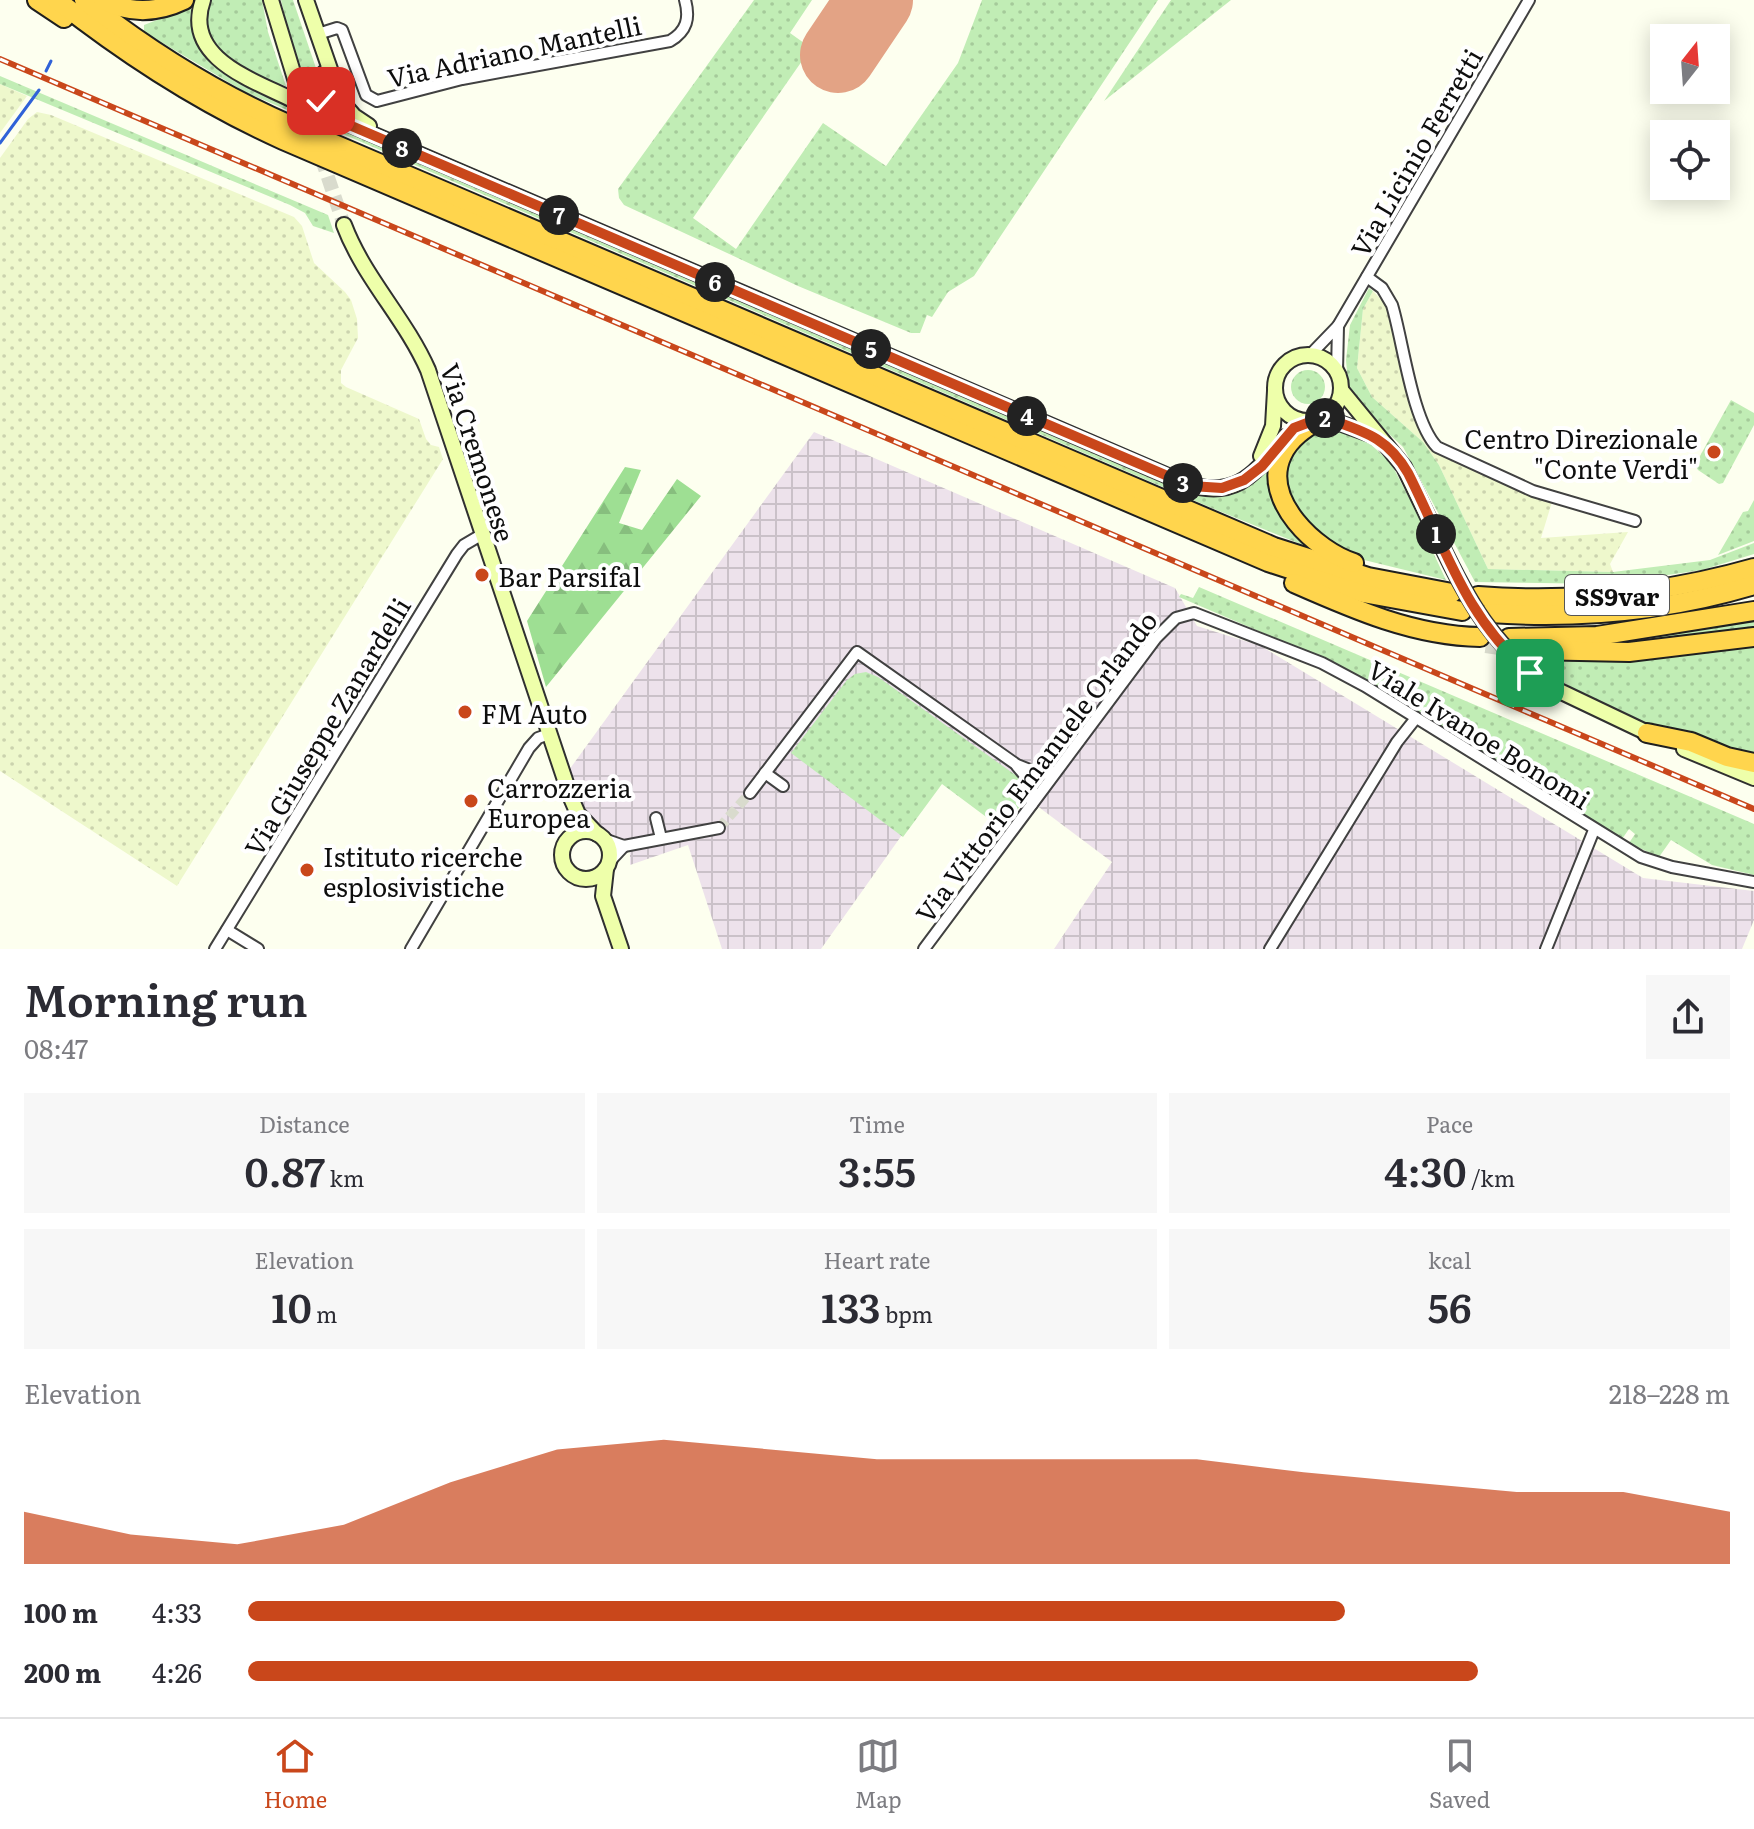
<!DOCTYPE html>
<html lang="en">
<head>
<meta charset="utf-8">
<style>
  :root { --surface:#fff; --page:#f7f7f7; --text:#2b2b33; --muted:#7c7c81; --line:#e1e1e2; --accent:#c9471b }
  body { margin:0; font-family:Literata,serif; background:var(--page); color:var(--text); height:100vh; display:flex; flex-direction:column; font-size:30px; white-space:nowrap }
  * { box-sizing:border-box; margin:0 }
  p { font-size:26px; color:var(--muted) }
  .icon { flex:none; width:44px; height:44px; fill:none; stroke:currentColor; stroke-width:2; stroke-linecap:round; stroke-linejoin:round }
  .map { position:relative; height:949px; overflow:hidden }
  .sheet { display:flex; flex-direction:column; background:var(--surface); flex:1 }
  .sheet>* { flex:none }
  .needle { width:52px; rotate:17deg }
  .fabs { position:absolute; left:1650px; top:24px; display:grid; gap:16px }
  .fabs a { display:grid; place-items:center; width:80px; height:80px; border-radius:0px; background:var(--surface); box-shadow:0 4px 20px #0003; font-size:40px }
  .pin { position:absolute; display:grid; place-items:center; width:68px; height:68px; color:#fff; margin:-34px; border-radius:16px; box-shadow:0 4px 12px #0006 }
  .km { position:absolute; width:40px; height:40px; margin:-20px; border-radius:50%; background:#222; color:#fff; font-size:22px; line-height:40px; text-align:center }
  .round { display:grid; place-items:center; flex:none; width:84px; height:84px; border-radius:0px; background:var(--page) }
  .summary { display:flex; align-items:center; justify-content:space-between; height:136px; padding:0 24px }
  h1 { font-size:44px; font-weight:600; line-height:60px }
  .metrics { display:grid; grid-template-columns:repeat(3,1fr); gap:12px; height:136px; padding:8px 24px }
  .metrics div { display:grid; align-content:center; border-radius:0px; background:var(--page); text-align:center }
  .metrics b { font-size:40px; font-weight:600 }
  .metrics small { font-size:22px; font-weight:400 }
  .metrics p { font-size:22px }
  .chart { height:224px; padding:16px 24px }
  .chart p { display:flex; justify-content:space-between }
  .chart svg { width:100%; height:144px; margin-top:8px; fill:var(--accent); opacity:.7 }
  ul { padding:0 24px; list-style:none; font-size:26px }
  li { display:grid; grid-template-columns:128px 96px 1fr; align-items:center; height:60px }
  li i { height:20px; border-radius:10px; background:var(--accent) }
  .menu { display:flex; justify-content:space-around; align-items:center; height:112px; border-top:2px solid var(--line); background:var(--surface); font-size:22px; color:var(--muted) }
  .menu a { display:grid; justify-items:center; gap:4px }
  .menu .on { color:var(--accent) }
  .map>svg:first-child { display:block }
  .industrial { fill:url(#industrial-grid) }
  .farmland { fill:url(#farmland-dots) }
  .grass { fill:url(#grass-dots) }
  .forest { fill:url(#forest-firs) }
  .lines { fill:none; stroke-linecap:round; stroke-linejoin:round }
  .stream { stroke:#3062d8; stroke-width:3 }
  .runway { stroke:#e3a385; stroke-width:76 }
  .street-tunnel { stroke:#d9dbcd; stroke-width:10; stroke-dasharray:10 5; stroke-linecap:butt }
  .secondary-tunnel { stroke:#d9dbcd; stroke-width:14; stroke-dasharray:14 7; stroke-linecap:butt }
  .highway-tunnel { stroke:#d9dbcd; stroke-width:18; stroke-dasharray:18 9; stroke-linecap:butt }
  .street-casing { stroke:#414141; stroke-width:14 }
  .secondary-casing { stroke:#303030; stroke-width:18 }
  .highway-casing { stroke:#1f1f1f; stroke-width:22 }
  .street { stroke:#fff; stroke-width:10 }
  .secondary { stroke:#efa; stroke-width:14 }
  .highway { stroke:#ffd54d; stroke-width:18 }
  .rail-casing { stroke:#c9471b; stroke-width:6 }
  .rail { stroke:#fff; stroke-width:3; stroke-dasharray:9; stroke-linecap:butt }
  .secondary-bridge-casing { stroke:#303030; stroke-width:18; stroke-linecap:butt }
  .secondary-bridge { stroke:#efa; stroke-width:14 }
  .route-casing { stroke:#fff; stroke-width:16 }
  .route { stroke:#c9471b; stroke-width:10 }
  .poi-dot { fill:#c9471b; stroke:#fff; stroke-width:3 }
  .labels { text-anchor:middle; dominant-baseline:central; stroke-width:8; stroke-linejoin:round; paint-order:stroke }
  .shield { fill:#fff; stroke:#565656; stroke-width:2 }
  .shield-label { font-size:24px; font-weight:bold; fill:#0e0e0e }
  .street-label { font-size:26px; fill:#0e0e0e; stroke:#fff }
  .poi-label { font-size:26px; fill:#0e0e0e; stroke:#fff; text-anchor:start }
</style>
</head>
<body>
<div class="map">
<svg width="1754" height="949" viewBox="0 0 1754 949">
  <defs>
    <pattern id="industrial-grid" width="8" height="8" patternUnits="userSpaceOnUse" patternTransform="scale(2)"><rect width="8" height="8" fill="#ede2eb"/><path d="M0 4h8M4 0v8" fill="none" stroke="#cac1c8"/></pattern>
    <pattern id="farmland-dots" width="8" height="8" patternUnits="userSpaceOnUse" patternTransform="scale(2)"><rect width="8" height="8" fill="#eef8cc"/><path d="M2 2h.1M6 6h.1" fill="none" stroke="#cbd3ae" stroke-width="1.8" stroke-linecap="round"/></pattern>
    <pattern id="grass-dots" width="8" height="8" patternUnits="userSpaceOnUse" patternTransform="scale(2)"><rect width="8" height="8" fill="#c1edb5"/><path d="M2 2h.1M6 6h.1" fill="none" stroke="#a5ca9a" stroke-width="1.8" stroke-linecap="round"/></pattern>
    <pattern id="forest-firs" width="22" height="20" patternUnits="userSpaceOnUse" patternTransform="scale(2)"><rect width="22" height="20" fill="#9edf93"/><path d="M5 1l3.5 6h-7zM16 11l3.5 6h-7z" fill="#87be7e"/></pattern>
  </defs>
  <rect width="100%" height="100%" fill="#fdffef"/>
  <!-- industrial -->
  <path class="industrial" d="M814 432 1175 588 1197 626 1261 646 1643 878 1754 891V920L1742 949H1054L1112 862 1020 793 941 780 821 949H722L688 845 630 865V850L585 818 569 770Z"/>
  <!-- farmland -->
  <g class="farmland">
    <path d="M0 84 27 96 0 133Z"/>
    <path d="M37 112 51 115 294 217 302 226 314 263 345 292 351 300 357 319 358 338 341 370V383L346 387 419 419 426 439 431 445 439 447 443 459 177 886 0 771V158L28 119Z"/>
    <path d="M1373 291 1388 307 1420 431 1427 443 1445 458 1552 502 1541 538 1628 532 1610 564 1613 572 1488 569 1439 465 1423 442 1372 397 1357 368 1363 309Z"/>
  </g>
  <!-- grass -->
  <g class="grass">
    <path d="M210 0H262L268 32 286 86 279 84 278 87 218 52 204 27Z"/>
    <path d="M281 0H293L320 80 318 95 310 100 289 35Z"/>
    <path d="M754 0H812L790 33 811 48 693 218 736 249 823 123 886 166 958 63 982 0H1158L974 276 948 292 932 317 927 315 920 333H911L798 286 624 205 619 198 618 189Z"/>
    <path d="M1171 0H1231L1104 101Z"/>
    <path d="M191 7C192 20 192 33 198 44 213 74 296 105 327 121V124L1181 491C1216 501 1249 495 1271 465L1304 543 1303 545 1214 509 245 92 144 32V25Z"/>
    <path d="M0 76 328 215 334 233 313 226 305 213 290 205 0 84Z"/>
    <path d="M1369 288 1373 291 1363 309 1357 368 1372 397 1423 442 1439 465 1488 569 1613 572 1710 560 1754 543V554L1702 570 1605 584 1475 582 1403 447 1363 410 1348 384 1346 360 1350 325Z"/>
    <circle cx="1308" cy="387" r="17"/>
    <path d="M1731 400 1754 413V425L1723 483 1719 484 1698 470 1695 465Z"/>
    <path d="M1333 428 1364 438 1391 463 1426 531 1424 533 1446 580 1364 560 1332 547 1295 509 1286 484 1288 455 1316 430Z"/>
    <path d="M1754 500V541L1718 555 1743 512 1748 511Z"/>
    <path d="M1199 587 1754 824V875L1712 865 1671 840 1659 857 1629 843 1635 834 1629 829 1622 839 1347 669 1179 597 1181 594 1193 598Z"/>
    <path d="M1754 616V631L1636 646 1601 642Z"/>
    <path d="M1754 644V758L1649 724 1568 688 1569 686 1526 655Z"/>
    <path d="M866 672 878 677 1021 779C1034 801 1012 813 1001 828L942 784 903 837 791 753 847 680 855 674Z"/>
  </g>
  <!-- forest -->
  <path class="forest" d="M625 467 641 470 619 523 642 530 677 479 701 496 546 687 527 621Z"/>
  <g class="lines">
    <!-- stream -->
    <g class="stream">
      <path d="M46 71 51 61"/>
      <path d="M0 143 39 90"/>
    </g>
    <!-- runway -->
    <path class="runway" d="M838 55 875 0"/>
    <!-- street-tunnel -->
    <path class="street-tunnel" d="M719 828 750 793"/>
    <!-- secondary-tunnel -->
    <path class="secondary-tunnel" d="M301 97 344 225"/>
    <!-- highway-tunnel -->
    <path class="highway-tunnel" d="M1486 644 1519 649"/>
    <defs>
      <g id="street">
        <path d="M318 34 337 28 342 30 366 95 377 101 462 79 670 41C687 31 690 18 685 0"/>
        <path d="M1367 277 1382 288 1392 305C1403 341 1412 421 1437 447L1533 491 1635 521"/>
        <path d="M1338 326 1529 0"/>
        <path d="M1310 355 1338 326 1337 372"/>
        <path d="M1017 766 1032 784V804"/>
        <path d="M765 773 783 786"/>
        <path d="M750 793 857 652 1017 765 1040 774 1055 772"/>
        <path d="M656 818 661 838"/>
        <path d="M604 839 624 846 719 828"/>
        <path d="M610 861 624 846"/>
        <path d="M227 930 258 949"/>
        <path d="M215 949 457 554 464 545 481 535"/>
        <path d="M411 949 529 748 538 738 549 734"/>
        <path d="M924 949 1156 638 1176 618 1194 613 1322 663 1365 686 1641 857 1672 867 1754 882"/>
        <path d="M1270 949 1397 742 1416 718"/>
        <path d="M1546 949 1594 830"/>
      </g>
      <g id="secondary">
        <path d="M203 0C182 58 253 80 293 100L1182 482C1236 502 1255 473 1285 437"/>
        <path d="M271 0 299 92"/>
        <path d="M306 0 341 101 354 116 369 126"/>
        <path d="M306 106C326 109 328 89 324 73"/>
        <path d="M344 225C364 278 405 318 428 370L571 798 578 814 597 834"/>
        <circle cx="1308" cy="388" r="33"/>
        <path d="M1341 390 1404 467 1439 540"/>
        <path d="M1323 417 1378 437"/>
        <path d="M1261 456 1273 426 1275 391"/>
        <path d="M1549 686 1654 736"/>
        <path d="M1684 749 1754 778"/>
        <circle cx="586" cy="855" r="24"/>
        <path d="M606 869 603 896 621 949"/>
      </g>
      <g id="highway">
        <path d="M37 0 64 18"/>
        <path d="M57 0C128 56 201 103 283 140L1268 562 1363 593 1462 611"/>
        <path d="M84 0C148 50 216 93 290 125L1274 547 1368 577 1452 593"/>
        <path d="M103 0C130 14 157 13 184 0"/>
        <path d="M1323 417C1307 427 1290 437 1282 455 1261 500 1316 551 1354 563"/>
        <path d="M1294 583C1353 609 1414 636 1480 637"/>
        <path d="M1478 596C1572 603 1663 594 1754 568"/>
        <path d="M1489 613C1578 619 1668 611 1754 585"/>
        <path d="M1509 638 1597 636 1754 611"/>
        <path d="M1530 650 1629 652 1754 637"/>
        <path d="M1647 733 1691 742 1727 757 1754 763"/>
      </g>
    </defs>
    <!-- street casing -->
    <use href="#street" class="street-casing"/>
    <!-- secondary casing -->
    <use href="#secondary" class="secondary-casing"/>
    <!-- highway casing -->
    <use href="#highway" class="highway-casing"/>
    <!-- street -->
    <use href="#street" class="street"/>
    <!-- secondary -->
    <use href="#secondary" class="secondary"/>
    <!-- highway -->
    <use href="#highway" class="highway"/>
    <defs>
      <path id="rail" d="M0 59 1754 809"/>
    </defs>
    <!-- rail casing -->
    <use href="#rail" class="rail-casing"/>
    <!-- rail -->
    <use href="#rail" class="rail"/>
    <defs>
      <path id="secondary-bridge" d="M1439 540C1468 602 1493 646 1549 686"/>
    </defs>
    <!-- secondary-bridge casing -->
    <use href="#secondary-bridge" class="secondary-bridge-casing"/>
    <!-- secondary-bridge -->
    <use href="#secondary-bridge" class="secondary-bridge"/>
  </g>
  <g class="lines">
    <defs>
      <path id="route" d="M321 101 313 107 305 106 1191 486 1222 488 1244 480 1262 466 1294 428 1323 417C1361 431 1386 435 1408 473 1446 548 1464 616 1530 673"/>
    </defs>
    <!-- route casing -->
    <use href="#route" class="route-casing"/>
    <!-- route -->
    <use href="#route" class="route"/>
  </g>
  <!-- markers -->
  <g class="poi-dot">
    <circle cx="1714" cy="452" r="8"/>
    <circle cx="482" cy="575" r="8"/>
    <circle cx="465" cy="712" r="8"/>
    <circle cx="471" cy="801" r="8"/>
    <circle cx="307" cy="870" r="8"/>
  </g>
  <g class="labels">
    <!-- shield labels -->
    <rect class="shield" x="1565" y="575" width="104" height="40" rx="6"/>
    <g class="shield-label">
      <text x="1617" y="595">SS9var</text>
    </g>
    <!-- street labels -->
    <g class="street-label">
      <text transform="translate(514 50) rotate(-12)">Via Adriano Mantelli</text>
      <text transform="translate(1415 152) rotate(-60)">Via Licinio Ferretti</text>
      <text transform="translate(479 452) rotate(72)">Via Cremonese</text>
      <text transform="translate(326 726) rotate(-59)">Via Giuseppe Zanardelli</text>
      <text transform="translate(1480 733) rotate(32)">Viale Ivanoe Bonomi</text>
      <text transform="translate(1035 766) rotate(-53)">Via Vittorio Emanuele Orlando</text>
    </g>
    <!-- poi labels -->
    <g class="poi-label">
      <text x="1698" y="437" text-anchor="end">Centro Direzionale<tspan x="1698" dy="30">"Conte Verdi"</tspan></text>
      <text x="498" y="575">Bar Parsifal</text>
      <text x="481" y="712">FM Auto</text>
      <text x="487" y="786">Carrozzeria<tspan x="487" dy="30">Europea</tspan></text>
      <text x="323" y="855">Istituto ricerche<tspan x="323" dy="30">esplosivistiche</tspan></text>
    </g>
  </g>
</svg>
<div class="fabs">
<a><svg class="needle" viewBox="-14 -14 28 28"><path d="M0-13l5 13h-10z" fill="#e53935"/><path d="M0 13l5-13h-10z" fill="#7c7c81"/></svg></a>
<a><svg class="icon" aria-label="locate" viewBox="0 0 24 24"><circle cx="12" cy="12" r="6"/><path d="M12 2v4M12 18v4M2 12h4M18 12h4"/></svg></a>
</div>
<div class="pin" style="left:1530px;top:673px;background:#1e9e55"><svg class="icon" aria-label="arrive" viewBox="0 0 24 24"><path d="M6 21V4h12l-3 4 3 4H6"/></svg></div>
<div class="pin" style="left:321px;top:101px;background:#d93025"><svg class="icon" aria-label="check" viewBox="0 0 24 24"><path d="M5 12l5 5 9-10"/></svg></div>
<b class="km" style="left:1436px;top:534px">1</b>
<b class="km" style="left:1325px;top:418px">2</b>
<b class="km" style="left:1183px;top:483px">3</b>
<b class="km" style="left:1027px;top:416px">4</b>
<b class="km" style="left:871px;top:349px">5</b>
<b class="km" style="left:715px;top:282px">6</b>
<b class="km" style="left:559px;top:215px">7</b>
<b class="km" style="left:402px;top:148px">8</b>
</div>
<section class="sheet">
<div class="summary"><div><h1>Morning run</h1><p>08:47</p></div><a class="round"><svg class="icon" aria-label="share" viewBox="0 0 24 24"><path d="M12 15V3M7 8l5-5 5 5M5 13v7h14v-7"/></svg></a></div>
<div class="metrics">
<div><p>Distance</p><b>0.87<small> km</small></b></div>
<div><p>Time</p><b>3:55</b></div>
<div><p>Pace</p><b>4:30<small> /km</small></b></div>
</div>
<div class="metrics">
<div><p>Elevation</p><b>10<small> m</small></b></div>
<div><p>Heart rate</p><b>133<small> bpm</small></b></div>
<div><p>kcal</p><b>56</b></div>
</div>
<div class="chart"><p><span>Elevation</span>218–228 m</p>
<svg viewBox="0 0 160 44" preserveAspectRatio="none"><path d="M0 44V28L10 35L20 38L30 32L40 19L50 9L60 6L70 9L80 12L90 12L100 12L110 12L120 16L130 19L140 22L150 22L160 28V44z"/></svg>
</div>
<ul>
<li><b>100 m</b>4:33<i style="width:74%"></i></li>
<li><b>200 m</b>4:26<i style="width:83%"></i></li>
</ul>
</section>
<nav class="menu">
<a class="on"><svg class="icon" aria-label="home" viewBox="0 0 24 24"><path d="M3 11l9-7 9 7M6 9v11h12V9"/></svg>Home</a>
<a><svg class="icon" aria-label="map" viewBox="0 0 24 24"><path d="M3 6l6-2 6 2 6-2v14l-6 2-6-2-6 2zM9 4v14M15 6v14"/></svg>Map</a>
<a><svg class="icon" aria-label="saved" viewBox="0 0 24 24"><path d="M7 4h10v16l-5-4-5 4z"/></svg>Saved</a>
</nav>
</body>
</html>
